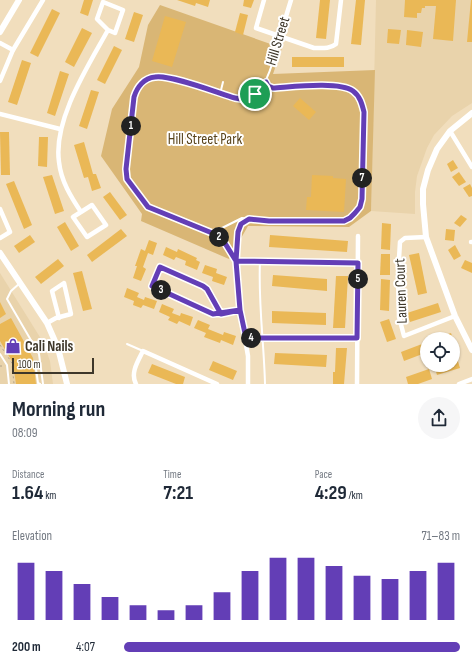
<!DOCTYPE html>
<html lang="en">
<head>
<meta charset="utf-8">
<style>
  :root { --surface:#fff; --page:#f6f6f7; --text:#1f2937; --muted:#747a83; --accent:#633eb6 }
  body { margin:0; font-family:"Sofia Sans Condensed",sans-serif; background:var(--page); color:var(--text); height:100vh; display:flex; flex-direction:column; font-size:15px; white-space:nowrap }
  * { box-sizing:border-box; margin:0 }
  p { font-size:13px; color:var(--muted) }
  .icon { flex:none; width:22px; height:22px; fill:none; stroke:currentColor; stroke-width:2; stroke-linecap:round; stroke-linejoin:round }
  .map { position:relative; height:384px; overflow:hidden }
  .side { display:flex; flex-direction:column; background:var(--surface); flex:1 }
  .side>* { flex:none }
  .buttons { position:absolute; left:420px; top:332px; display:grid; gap:8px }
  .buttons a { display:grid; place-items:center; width:40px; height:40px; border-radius:50%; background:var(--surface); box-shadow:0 1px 3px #0004; font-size:20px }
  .scale { position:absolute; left:12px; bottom:10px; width:82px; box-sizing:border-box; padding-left:4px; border:2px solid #3e372a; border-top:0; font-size:11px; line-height:14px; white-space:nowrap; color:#3e372a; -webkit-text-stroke:3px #fff; paint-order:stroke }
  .pin { position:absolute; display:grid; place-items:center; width:34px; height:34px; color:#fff; margin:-17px; border:2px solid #fff; border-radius:50%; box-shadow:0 1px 4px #0007 }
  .km { position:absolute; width:20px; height:20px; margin:-10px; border-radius:50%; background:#222; color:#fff; font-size:11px; line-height:20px; text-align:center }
  .round { display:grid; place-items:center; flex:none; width:42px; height:42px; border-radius:21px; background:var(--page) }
  .summary { display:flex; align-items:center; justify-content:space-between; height:68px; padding:0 12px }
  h1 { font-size:22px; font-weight:700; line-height:30px }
  .stats { display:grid; grid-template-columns:repeat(3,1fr); gap:6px; height:68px; padding:4px 12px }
  .stats div { display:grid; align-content:center }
  .stats b { font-size:20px; font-weight:700 }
  .stats small { font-size:11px; font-weight:400 }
  .stats p { font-size:11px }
  .chart { height:112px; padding:8px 12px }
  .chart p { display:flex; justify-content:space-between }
  .chart svg { width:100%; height:72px; margin-top:4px; stroke:var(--accent); stroke-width:6 }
  ul { padding:0 12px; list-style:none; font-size:13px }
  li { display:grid; grid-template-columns:64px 48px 1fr; align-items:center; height:30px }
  li i { height:10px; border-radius:5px; background:var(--accent) }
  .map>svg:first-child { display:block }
  .built { fill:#e9d3ab }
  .green { fill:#d9b675 }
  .building { fill:#eab856 }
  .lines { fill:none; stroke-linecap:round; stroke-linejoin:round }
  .path { stroke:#b2a48a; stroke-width:1; stroke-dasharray:2 3; stroke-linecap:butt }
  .lane { stroke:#fff; stroke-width:2 }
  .street { stroke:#fff; stroke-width:4.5 }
  .secondary { stroke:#fff; stroke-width:6 }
  .route-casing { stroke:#fff; stroke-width:8 }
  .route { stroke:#633eb6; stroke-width:5 }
  .labels { text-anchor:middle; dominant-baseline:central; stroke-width:4; stroke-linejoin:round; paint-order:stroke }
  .street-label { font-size:15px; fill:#3e372a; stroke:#fff }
  .park-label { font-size:15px; fill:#58431b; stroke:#fff }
  .poi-label { font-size:15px; font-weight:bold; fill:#3e372a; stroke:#fff; text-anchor:start }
</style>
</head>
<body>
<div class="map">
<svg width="472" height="384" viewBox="0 0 472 384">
  <rect width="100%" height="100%" fill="#f1debd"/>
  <!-- built -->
  <g class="built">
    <path d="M376 0H472V103L452 116 434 135 427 148 417 176 415 192V214L371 211Z"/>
    <path d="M0 273 43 342 50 361 53 384H0Z"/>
  </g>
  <!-- green -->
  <path class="green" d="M160 5 282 48 273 74 375 70 371 211 349 227 248 226 229 259 141 221 142 214 101 156 112 109 139 67 148 25Z"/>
  <!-- building -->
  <g class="building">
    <path d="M84 0H93L88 16 80 13Z"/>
    <path d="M177 0H210L208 7 196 3 195 6Z"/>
    <path d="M244 0H254L251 8 243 6Z"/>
    <path d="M320 0H330L326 39 316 38Z"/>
    <path d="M356 0H365L361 45 351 44Z"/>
    <path d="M405 0H456L453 41 433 39 436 6H425V8H422L421 13H417V18L404 17Z"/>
    <path d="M471 0H472V42H467Z"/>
    <path d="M52 9 60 13 38 57 30 53Z"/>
    <path d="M134 12 143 15 134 42 125 39Z"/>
    <path d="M240 13 248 15 243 35 235 32Z"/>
    <path d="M165 16 186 22 172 67 152 61Z"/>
    <path d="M82 28 92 33 74 67 65 62Z"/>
    <path d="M388 29 401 30 399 44 387 43Z"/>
    <path d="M407 30 423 32 421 47 406 45Z"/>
    <path d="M114 46 122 50 105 84 97 80Z"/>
    <rect x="292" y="57" width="52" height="10"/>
    <path d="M22 60 31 63 17 105 8 102Z"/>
    <path d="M60 71 69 74 55 116 47 113Z"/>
    <path d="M91 90 99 92 87 129 79 126Z"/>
    <path d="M300 98 316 112 309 120 293 106Z"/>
    <path d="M0 132H9L10 175H1Z"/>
    <path d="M39 137H48L47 167 38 166Z"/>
    <path d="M84 142 93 174H96L101 188 92 191 88 177 84 178 74 145Z"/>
    <path d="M453 160 458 168 451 172 447 164Z"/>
    <path d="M459 172 466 182 459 186 452 177Z"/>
    <path d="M52 175 64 211 55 214 43 177Z"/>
    <path d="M312 175 333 176V178L346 179 344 212 306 210 307 197H311Z"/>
    <path d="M14 181 32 225 24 229 6 184Z"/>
    <path d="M470 184 472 188V196L469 197 463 188Z"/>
    <path d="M110 192 127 215 120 220 103 197Z"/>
    <path d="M461 215 467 219 460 227 454 223Z"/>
    <path d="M65 222 79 246 71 251 57 227Z"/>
    <path d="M382 223 391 224 390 250 381 249Z"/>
    <path d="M121 229 127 236 92 262 87 255Z"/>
    <path d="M446 229 455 230 454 241 445 240Z"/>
    <path d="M30 235 35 242 19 253 14 246Z"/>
    <path d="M270 235 348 241 347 252 269 247Z"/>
    <path d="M149 240 157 243 153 255 148 253 143 267 146 269 141 281 133 278 137 266H135L141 249 145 251Z"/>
    <path d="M455 245 461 256 454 260 448 250Z"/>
    <path d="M166 247 177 252 178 249 197 258 196 260 200 262 197 270 185 265 186 261 176 257 174 260 163 255Z"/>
    <path d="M419 253 427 293 418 295 409 255Z"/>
    <path d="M381 254H390V275H380Z"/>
    <path d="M58 259 64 266 41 284 35 277Z"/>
    <path d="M465 260 472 263V273L461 268Z"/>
    <path d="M205 265 217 269 216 273 227 277 224 285 212 281 213 277 202 273Z"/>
    <path d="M82 271 92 309 83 311 73 273Z"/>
    <path d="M273 275 327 279V291L272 286Z"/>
    <path d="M336 276H348L345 328H333Z"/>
    <path d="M381 279 390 280 389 311 380 310Z"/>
    <path d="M127 288 139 293 137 297 144 300 145 297 157 301 154 309 143 305 141 308 133 305 134 301 124 297Z"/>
    <path d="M0 302 6 314 0 318Z"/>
    <path d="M438 303 441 312 410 322 407 313Z"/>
    <path d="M162 304 174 309 172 313 180 316 181 313 193 317 190 326 179 321 177 324 168 320 170 317 159 312Z"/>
    <path d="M272 311 326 313V325L272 323Z"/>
    <path d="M11 318 33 358 36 384H16L13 363 0 341V324Z"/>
    <path d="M389 319 396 339 387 342 380 322Z"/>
    <path d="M198 320 210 325 208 329 223 335 224 332 236 336 233 345 221 340 220 343 204 337 206 333 194 328Z"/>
    <path d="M451 333 453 339H434Z"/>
    <path d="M422 344 425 353 404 361 401 352Z"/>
    <path d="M336 348H347L344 384H333V372H335Z"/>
    <path d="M275 353 327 355 326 367 274 364Z"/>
    <path d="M457 358 460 368 437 375 434 365H453V359Z"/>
    <path d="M213 361 237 371 233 380 209 370Z"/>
    <path d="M152 364 185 377 183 384H176L148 373Z"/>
    <path d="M429 369 432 379 418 384H408L406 377Z"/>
  </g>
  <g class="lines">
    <!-- path -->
    <g class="path">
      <path d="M0 345 12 363 14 384"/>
      <path d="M0 366H3"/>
    </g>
    <!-- lane -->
    <g class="lane">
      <path d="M220 94 223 82"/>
      <path d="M208 231 222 228 242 218 269 221H344C354 216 359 210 362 199L363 112 359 97 354 91 348 88 335 85 273 88 268 86 266 82"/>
      <path d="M236 260 223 240 217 235 148 207 127 179 126 169 134 97C137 87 144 79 155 77 168 74 218 93 235 98 268 102 272 61 280 37"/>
      <path d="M236 260 238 232 241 223 249 219"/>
      <path d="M260 261C258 302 264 343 265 384"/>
      <path d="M20 283 11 291 7 299 39 354 43 384"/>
      <path d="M127 344 143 351"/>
      <path d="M0 354 7 365 9 384"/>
      <path d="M35 362 38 383 40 384"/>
    </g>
    <!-- street -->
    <g class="street">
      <path d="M264 0 256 28 314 48C322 48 330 49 336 44L341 0"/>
      <path d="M280 36 291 0"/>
      <path d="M0 43 13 50"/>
      <path d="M0 81 13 50 43 0"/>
      <path d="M0 114 60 129"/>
      <path d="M450 131 472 167"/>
      <path d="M0 209 10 232 0 238"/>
      <path d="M81 212 92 205 106 225 87 237 73 217 81 212C71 197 61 181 59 162 53 120 88 66 108 30L115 33 123 10 103 2 97 19 108 30"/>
      <path d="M426 237 405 238 400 242 398 275 399 317 404 336 455 316"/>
      <path d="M471 242H472"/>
      <path d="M221 314H213L152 286 160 267 207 289 221 314 240 310"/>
      <path d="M47 323 56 318 71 314 64 283 52 291 59 318"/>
      <path d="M246 338H357"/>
      <path d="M136 384C130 373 138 361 143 351L217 384"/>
      <path d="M248 384V356L240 310 236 261 358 263"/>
      <path d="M357 384 358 236"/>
      <path d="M459 384 472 379"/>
    </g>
    <!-- secondary -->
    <g class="secondary">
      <path d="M0 32 19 0"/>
      <path d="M472 113 450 131 437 149 428 170 423 189V204L426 237 455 316 472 350"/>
      <path d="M0 253 47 323 58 348 67 384"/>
    </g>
  </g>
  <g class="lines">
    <defs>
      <path id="route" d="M255 94 241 99 235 98C218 93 169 74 155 77 144 78 137 87 134 97L126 169 127 179 148 207 217 235 223 240 236 261 240 310 213 314 152 286 160 267 203 286 207 289 221 314 240 310 246 338H357L358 263 236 261 238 232 241 224 249 219 269 221H344L350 218 355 213 360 207 362 199 364 112C362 104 360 96 353 91 339 81 291 87 273 88L268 86 266 82 255 94"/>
    </defs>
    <!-- route casing -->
    <use href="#route" class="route-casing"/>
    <!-- route -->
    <use href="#route" class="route"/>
  </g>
  <!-- icons -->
  <defs>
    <symbol id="shop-bare" viewBox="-9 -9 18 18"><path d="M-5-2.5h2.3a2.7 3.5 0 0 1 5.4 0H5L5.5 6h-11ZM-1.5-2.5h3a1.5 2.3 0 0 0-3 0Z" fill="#633eb6" stroke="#fff" stroke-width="2.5" paint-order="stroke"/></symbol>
  </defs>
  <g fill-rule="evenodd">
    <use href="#shop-bare" x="2" y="335" width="22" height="22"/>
  </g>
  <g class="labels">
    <!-- street labels -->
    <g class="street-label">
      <text transform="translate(278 41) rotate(-73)">Hill Street</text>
      <text transform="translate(401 291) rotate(-92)">Lauren Court</text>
    </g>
    <!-- park labels -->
    <g class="park-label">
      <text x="205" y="139">Hill Street Park</text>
    </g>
    <!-- poi labels -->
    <g class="poi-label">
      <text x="25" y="346">Cali Nails</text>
    </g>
  </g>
</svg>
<div class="buttons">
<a><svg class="icon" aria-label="locate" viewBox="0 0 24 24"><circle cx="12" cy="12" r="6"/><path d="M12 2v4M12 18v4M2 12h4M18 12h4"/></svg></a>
</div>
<div class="scale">100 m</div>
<div class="pin" style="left:255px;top:94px;background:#1e9e55"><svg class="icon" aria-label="arrive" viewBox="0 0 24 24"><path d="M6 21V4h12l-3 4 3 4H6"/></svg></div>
<b class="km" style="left:131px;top:126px">1</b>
<b class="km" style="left:219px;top:237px">2</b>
<b class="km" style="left:161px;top:290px">3</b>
<b class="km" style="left:251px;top:338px">4</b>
<b class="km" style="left:358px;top:279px">5</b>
<b class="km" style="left:362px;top:178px">7</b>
</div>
<section class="side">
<div class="summary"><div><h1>Morning run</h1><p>08:09</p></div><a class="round"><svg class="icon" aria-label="share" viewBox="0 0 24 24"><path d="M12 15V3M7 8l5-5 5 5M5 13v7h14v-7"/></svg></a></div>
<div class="stats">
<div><p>Distance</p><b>1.64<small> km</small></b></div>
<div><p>Time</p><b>7:21</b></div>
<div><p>Pace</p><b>4:29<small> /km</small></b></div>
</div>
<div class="chart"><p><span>Elevation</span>71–83 m</p>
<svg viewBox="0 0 160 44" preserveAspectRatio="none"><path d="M5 44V9M15 44V14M25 44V22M35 44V30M45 44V35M55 44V38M65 44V35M75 44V27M85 44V14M95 44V6M105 44V6M115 44V11M125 44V17M135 44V19M145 44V14M155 44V9"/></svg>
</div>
<ul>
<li><b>200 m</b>4:07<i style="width:100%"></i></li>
</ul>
</section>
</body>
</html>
